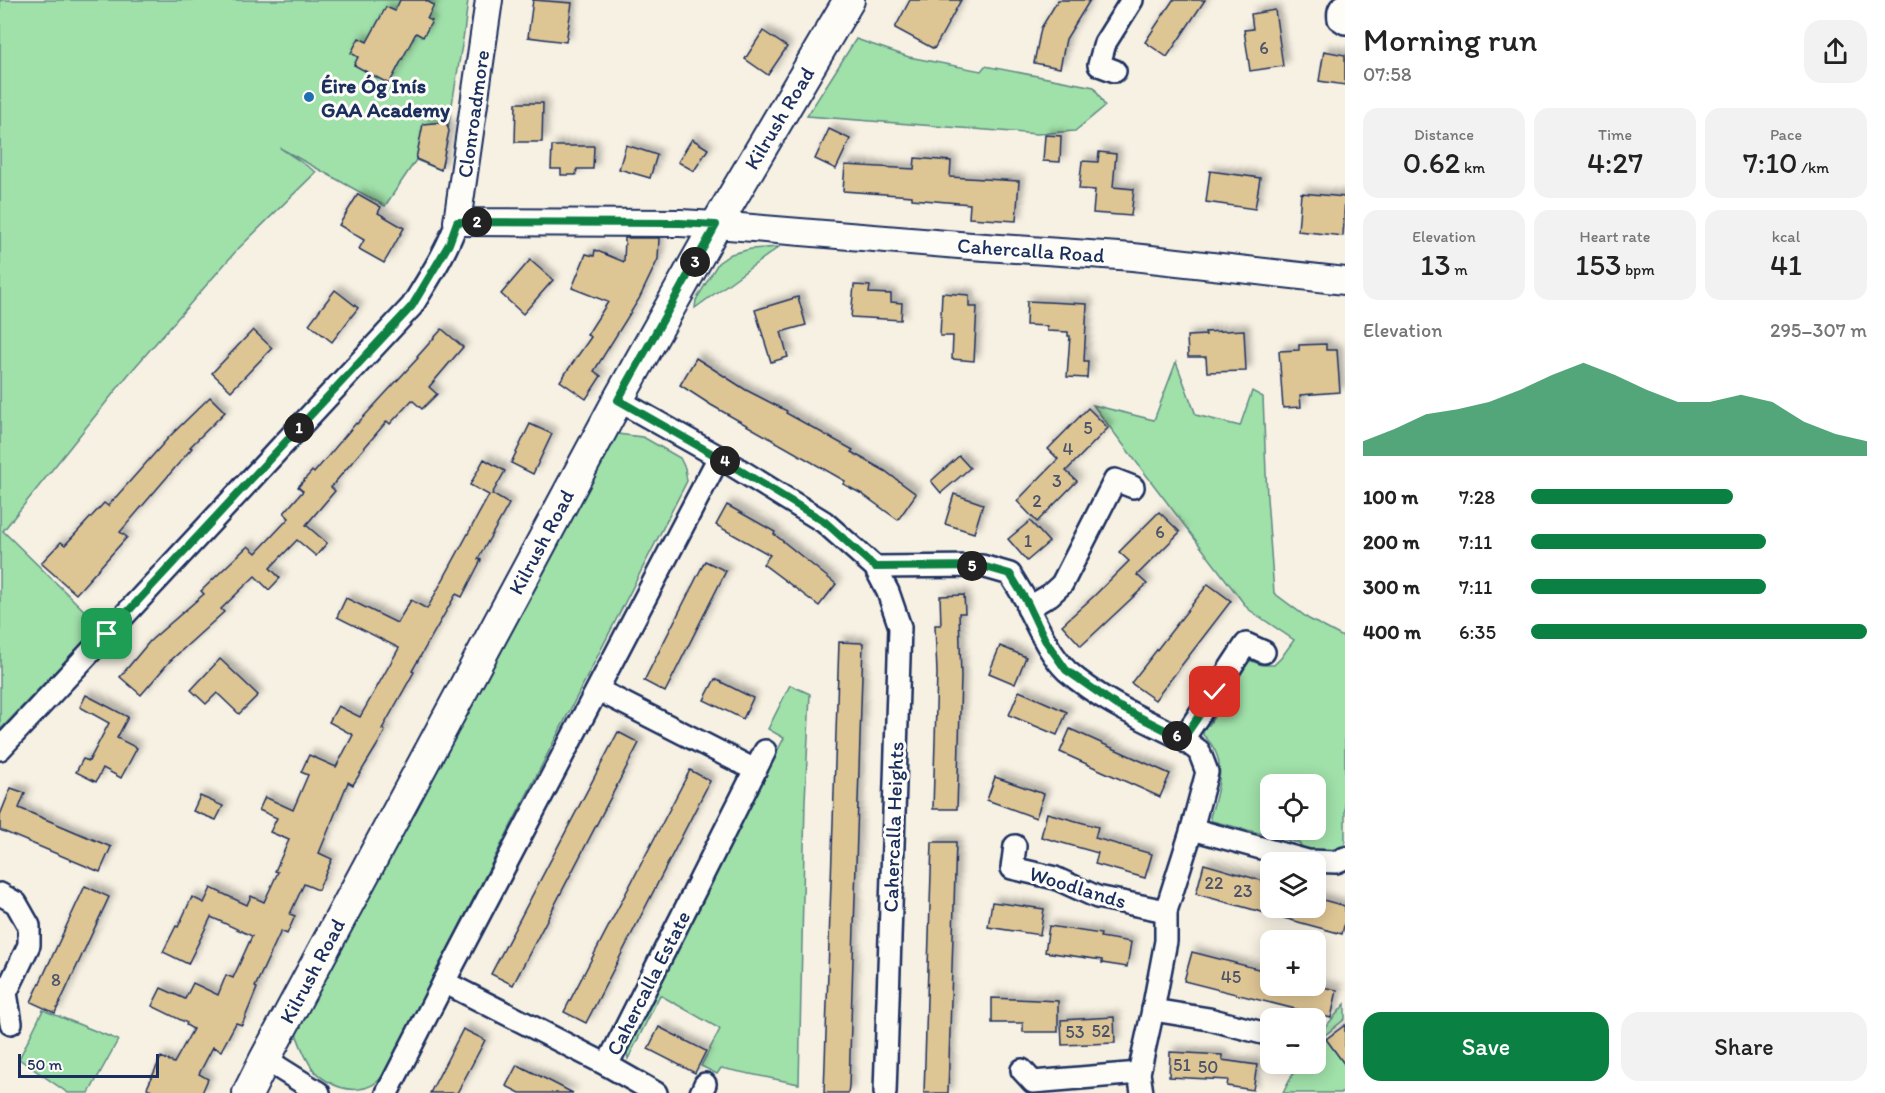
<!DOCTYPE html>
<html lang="en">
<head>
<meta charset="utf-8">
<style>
  :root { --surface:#fff; --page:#f2f2f2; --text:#222; --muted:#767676; --accent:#0b8043 }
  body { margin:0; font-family:Itim,sans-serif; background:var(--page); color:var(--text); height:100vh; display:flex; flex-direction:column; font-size:22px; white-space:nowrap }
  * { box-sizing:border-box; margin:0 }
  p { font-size:20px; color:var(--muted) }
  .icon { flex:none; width:33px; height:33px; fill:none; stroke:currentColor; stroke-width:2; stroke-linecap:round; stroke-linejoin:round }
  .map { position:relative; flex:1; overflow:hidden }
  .panel { display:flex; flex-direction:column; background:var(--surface); width:540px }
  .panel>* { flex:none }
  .controls { position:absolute; left:1260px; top:774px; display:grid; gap:12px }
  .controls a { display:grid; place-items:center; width:66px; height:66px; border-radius:12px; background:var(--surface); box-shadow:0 3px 15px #0003; font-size:30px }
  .scale { position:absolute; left:18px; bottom:15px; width:141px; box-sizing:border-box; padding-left:6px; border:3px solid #1b2f5e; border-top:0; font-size:16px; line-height:21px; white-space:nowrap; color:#1b2f5e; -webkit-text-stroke:4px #fdfcf7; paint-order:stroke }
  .pin { position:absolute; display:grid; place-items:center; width:51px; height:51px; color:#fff; margin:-26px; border-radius:12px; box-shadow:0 3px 9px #0006 }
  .km { position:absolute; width:30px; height:30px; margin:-15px; border-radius:50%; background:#222; color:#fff; font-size:16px; line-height:30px; text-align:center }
  .round { display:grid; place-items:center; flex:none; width:63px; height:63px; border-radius:18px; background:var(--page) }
  .overview { display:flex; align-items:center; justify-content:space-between; height:102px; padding:0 18px }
  h1 { font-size:33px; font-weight:600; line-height:45px }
  .stats { display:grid; grid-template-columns:repeat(3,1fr); gap:9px; height:102px; padding:6px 18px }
  .stats div { display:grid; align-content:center; border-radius:15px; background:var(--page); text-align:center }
  .stats b { font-size:30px; font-weight:600 }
  .stats small { font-size:16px; font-weight:400 }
  .stats p { font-size:16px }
  .chart { height:168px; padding:12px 18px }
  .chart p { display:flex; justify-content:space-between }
  .chart svg { width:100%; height:108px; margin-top:6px; fill:var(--accent); opacity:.7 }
  .action { display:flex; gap:12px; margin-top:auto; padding:12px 18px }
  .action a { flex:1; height:69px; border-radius:18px; background:var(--accent); color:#fff; font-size:24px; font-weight:600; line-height:69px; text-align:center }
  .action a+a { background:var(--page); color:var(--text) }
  ul { padding:0 18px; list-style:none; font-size:20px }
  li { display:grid; grid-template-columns:96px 72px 1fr; align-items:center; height:45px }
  li i { height:15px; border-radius:8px; background:var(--accent) }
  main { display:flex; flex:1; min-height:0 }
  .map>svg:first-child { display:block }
  .green { fill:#a0e0a9; stroke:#5e8884; stroke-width:1.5; fill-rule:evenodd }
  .building { fill:#dec594; stroke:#1b2f5e; stroke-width:1.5; filter:url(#shadow) }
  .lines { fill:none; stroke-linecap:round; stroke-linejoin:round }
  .minor-casing { stroke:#1b2f5e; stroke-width:26 }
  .tertiary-casing { stroke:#1b2f5e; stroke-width:30 }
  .secondary-casing { stroke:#1b2f5e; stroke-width:34 }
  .minor { stroke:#fdfcf7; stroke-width:21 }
  .tertiary { stroke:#fdfcf7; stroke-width:26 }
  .secondary { stroke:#fdfcf7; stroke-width:30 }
  .route-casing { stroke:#fff; stroke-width:12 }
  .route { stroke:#0b8043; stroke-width:8 }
  .poi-dot { fill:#1f6fb2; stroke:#fdfcf7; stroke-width:2 }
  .labels { text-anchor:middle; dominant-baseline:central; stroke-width:6; stroke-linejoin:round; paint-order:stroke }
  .number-label { font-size:18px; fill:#4c546c }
  .poi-label { font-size:21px; font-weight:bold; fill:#1b2f5e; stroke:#fdfcf7; text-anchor:start }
  .street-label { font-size:21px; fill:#1b2f5e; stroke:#fdfcf7 }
</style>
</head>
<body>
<main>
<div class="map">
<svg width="1345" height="1093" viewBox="0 0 1345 1093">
  <defs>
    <filter id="shadow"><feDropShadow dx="5" dy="-5" stdDeviation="3" flood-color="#0004"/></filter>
  </defs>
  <rect width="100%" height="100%" fill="#f7f1e3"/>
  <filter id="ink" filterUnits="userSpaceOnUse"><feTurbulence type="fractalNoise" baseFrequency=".0167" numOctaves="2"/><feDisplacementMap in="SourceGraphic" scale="12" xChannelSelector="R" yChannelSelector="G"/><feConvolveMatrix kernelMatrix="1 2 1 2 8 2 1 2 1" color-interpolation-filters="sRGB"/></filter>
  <g filter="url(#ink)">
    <!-- green -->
    <g class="green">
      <path d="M0 0H468L464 33 441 170 416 160 385 206 280 148 316 172 237 250 128 375 3 531 99 625 0 730Z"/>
      <path d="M856 39 909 57 981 71 985 66 1094 87 1105 106 1075 131 1037 134 807 116Z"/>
      <path d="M779 247 695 308 696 300 718 263 731 254 751 249Z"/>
      <path d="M1176 362 1196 415 1240 426 1252 391 1263 397 1267 498 1274 593 1309 619 1345 638V847L1335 851 1306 852 1299 843 1212 821 1210 817C1219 788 1229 758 1203 735L1204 725H1209L1244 669 1242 660 1244 658 1262 665H1274L1281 658 1294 640 1248 609 1093 405 1154 420ZM1270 784H1316V830H1270Z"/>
      <path d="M617 434 643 437 680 458 685 468 687 481 383 1076C369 1093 346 1093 327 1081 322 1078 316 1074 313 1069 304 1057 300 1044 295 1031L609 442Z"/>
      <path d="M790 685 810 694 805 801 799 1084 721 1068 717 1074 701 1066 720 1029 660 995 628 1059 626 1048 628 1041 784 738 768 729Z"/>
      <path d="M1345 1004V1019L1324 1036 1345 1065V1093H1283L1298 1064H1316V1038Z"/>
      <path d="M43 1010 118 1040 89 1093H68L19 1059Z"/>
    </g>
    <!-- building -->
    <g class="building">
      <path d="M400 0H425L434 5 427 19 432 21 423 37 416 33 389 84 354 65 358 57 351 53 359 38 367 42 386 7 395 11Z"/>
      <path d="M533 0 572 3 566 42 528 37Z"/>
      <path d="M910 0H961L934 49 895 28Z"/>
      <path d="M1058 0H1090L1066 39 1060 68 1034 63 1041 28Z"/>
      <path d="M1173 0H1205L1167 57 1145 42Z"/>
      <path d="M1275 10 1283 66 1250 71 1244 30 1253 29 1251 14Z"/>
      <path d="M763 31 787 47 768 75 745 59Z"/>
      <path d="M1324 51 1345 55V85L1319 81Z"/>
      <path d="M516 103H543L542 142H515Z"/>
      <path d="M446 122 449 131 441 170 416 159 423 124Z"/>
      <path d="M829 129 850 139 836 169 815 159Z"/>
      <path d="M1045 135 1061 136 1060 162 1043 161Z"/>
      <path d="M692 139 708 149 694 171 678 162Z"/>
      <path d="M626 145 657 155 650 178 619 169Z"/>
      <path d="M552 146H594L593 169H577L576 175H561V169H551Z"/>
      <path d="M1099 152 1116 154 1113 187 1134 189 1131 216 1093 213 1095 190 1079 189 1082 161 1098 162Z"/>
      <path d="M915 158 951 161 950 177 1019 181 1016 221 969 218 970 204 912 199V196L843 191 845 165 914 169Z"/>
      <path d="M1210 171 1260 178 1255 209 1206 202Z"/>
      <path d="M1301 193 1345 197 1343 236 1298 231Z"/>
      <path d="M358 194 381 207 378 213 404 228 384 263 359 249 364 240 339 225Z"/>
      <path d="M625 238H659L658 259 639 299 594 371 601 376 586 399 560 381 591 337 587 335 608 302 572 288 586 254 594 256 595 250 624 262Z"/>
      <path d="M530 260 553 280 523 314 501 294Z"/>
      <path d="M854 285 870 286 869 293 891 294V302L902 303 901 320 851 317Z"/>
      <path d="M335 290 358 308 332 342 309 324Z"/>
      <path d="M942 293 969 295V307H977L974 361 952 359 953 336H940Z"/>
      <path d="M798 297 806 325 781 332 788 357 771 362 755 310Z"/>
      <path d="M1027 301 1087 304 1084 361H1088L1087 378 1067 377 1070 336H1068V332L1047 331V326L1026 325Z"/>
      <path d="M442 329 463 347 429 387 437 394 422 409 412 400 390 424 387 421 331 487 335 491 306 525 327 543 316 556 297 540 270 568 280 578 269 590 255 576 221 609 224 612 170 661 141 695 120 677 150 641 204 594 201 591 230 563 248 546 256 553 289 518 284 513 303 491 298 487 312 471 314 473 356 423 357 424 418 358 417 357Z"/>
      <path d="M253 330 272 348 231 391 212 373Z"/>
      <path d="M1244 330 1246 371 1207 372 1206 357H1188L1187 336 1206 335 1205 332Z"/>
      <path d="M1326 344V350H1337L1340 392 1300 395 1301 407 1283 408 1279 351 1299 350V345Z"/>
      <path d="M696 358 746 390 787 411 786 413 853 450 851 452 885 471 916 494 898 520 862 494 843 484 845 481 711 405 680 385Z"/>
      <path d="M210 397 225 412 190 447 192 448 120 532 127 537 76 594 41 563 61 542 65 545 104 503 108 506 170 436Z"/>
      <path d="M1088 408 1108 428 1066 471 1077 481 1037 522 1017 501 1058 459 1048 449Z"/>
      <path d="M530 424 552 434 533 474 511 463Z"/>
      <path d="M959 456 970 468 941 493 931 481Z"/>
      <path d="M484 459 505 471 492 494 509 504 478 559 481 560 462 597 456 594 412 671 414 672 382 729 385 731 376 747 353 785 348 782 319 853 332 859 318 890 304 884 290 914 295 916 287 934 281 931 255 987 257 988 242 1025 236 1023 221 1051 213 1047 199 1074 208 1079 202 1093H157L147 1088 161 1057 174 1063 193 1029 186 1025 187 1023 152 1006 161 988 185 999 193 983 218 995 226 975 233 978 252 936 211 917 188 964 163 952 176 926 178 927 192 897 204 903 211 888 247 905 251 896 264 902 278 872 275 871 289 840 270 832 277 818 259 810 265 797 293 810 308 775 301 772 309 755 336 767 353 735 329 722 338 706 360 717 399 648 337 617 346 598 397 623 411 600 427 609 489 495 470 485Z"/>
      <path d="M954 494 983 504 974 533 945 524Z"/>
      <path d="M727 505 775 532 774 534 836 584 819 606 763 564 770 555 716 525Z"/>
      <path d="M1159 512 1180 532 1137 575 1147 584 1081 646 1062 625 1094 596 1129 561 1119 552Z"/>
      <path d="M1030 521 1049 542 1027 561 1008 539Z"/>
      <path d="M705 561 726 571 665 692 644 681Z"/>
      <path d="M1208 584 1231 601 1155 700 1131 683Z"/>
      <path d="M964 595 965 613H959L961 677 957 809H933L937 673 935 625H941L940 596Z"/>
      <path d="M839 642 863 643 849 1086 848 1093H824Z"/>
      <path d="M1000 646 1026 657 1015 684 989 673Z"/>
      <path d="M220 659 258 695 239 714 217 693 206 704 191 690Z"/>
      <path d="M715 679 753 698 743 719 704 700Z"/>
      <path d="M1019 691 1067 712 1057 735 1009 715Z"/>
      <path d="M86 695 128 717 117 738 137 748 121 778 103 768 96 782 76 772 83 759 89 761 109 723 80 707Z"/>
      <path d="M1070 729 1170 774 1160 797 1060 752Z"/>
      <path d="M618 732 639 743 513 985 491 974Z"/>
      <path d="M690 770 710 781 586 1023 564 1012Z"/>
      <path d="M995 777 1044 794 1036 818 987 800Z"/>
      <path d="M11 788 25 793 19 808 111 847 100 872 0 830V815Z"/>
      <path d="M200 796 223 806 216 820 193 811Z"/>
      <path d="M1047 813 1098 827 1095 838 1152 854 1145 878 1095 864 1098 853 1041 837Z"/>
      <path d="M932 842H956L948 1093H924Z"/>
      <path d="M1204 864 1270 883V908H1316V898L1345 906V922L1342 934 1196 894Z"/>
      <path d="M85 886 109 897 55 1013 31 1002Z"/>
      <path d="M992 902 1044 909 1040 935 988 927Z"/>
      <path d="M1049 926 1101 934 1100 937 1131 942 1127 967 1102 963V960L1045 952Z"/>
      <path d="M1192 952 1270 972V986H1318L1337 990 1331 1018 1184 981Z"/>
      <path d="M992 998 1058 1001V1032H1023V1023H992Z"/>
      <path d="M1114 1017 1115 1043 1062 1045 1061 1020Z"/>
      <path d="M1345 1025V1065L1326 1039Z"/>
      <path d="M659 1027 706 1051 695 1073 648 1049Z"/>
      <path d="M463 1029 485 1040 473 1063 457 1093H430Z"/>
      <path d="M1170 1052 1222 1055V1060L1257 1065 1253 1090 1227 1086 1228 1080 1169 1077Z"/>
      <path d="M517 1065 528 1070 573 1093H520L506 1086Z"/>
    </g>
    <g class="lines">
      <defs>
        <g id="minor">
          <path d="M1345 5C1338 8 1338 13 1339 19L1345 23"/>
          <path d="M1115 71 1099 65 1105 43 1132 0"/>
          <path d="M618 400 719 457 824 522 875 567 888 592 900 627 885 1093"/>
          <path d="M1133 487 1115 480 1062 584 1050 595 1028 608C1039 629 1050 655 1067 671 1101 701 1143 719 1183 739L1246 644 1264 652"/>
          <path d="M875 567 982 566 1010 574 1027 602 1028 608"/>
          <path d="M598 690 755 770"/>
          <path d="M1183 739 1199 751 1207 772 1192 829 1308 861 1336 862 1345 858"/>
          <path d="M0 749 412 306C429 278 446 253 457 222"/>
          <path d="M1015 846 1012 868 1055 878 1097 897 1166 911 1192 829"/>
          <path d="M0 894 16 903 29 926V945L6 993 11 1023"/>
          <path d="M1166 911V941L1153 1010 1209 1019 1270 1035"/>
          <path d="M265 1059 319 1093"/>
          <path d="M607 1065 765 751"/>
          <path d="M1022 1070 1033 1082 1139 1073"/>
          <path d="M387 1093 444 982"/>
          <path d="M656 1093 607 1065 444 982 719 457"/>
          <path d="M701 1093 705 1084"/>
          <path d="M1142 1093 1139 1073 1153 1010"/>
        </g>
        <path id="tertiary" d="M489 0 457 222 680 223 716 225 971 246 1133 257 1345 281"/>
        <path id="secondary" d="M248 1093 265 1059 618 400 716 225 849 0"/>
      </defs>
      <!-- minor casing -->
      <use href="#minor" class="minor-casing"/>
      <!-- tertiary casing -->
      <use href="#tertiary" class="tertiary-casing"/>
      <!-- secondary casing -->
      <use href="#secondary" class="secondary-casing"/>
      <!-- minor -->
      <use href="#minor" class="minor"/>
      <!-- tertiary -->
      <use href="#tertiary" class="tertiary"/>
      <!-- secondary -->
      <use href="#secondary" class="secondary"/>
    </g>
  </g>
  <g class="lines" filter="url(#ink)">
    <defs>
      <path id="route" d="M107 634 412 306 449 244 457 222 680 223 716 225 618 400 718 457 825 522 875 567 982 566 1010 574 1027 602 1045 640 1066 670 1116 705 1183 739 1215 692"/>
    </defs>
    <!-- route casing -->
    <use href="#route" class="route-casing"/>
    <!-- route -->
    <use href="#route" class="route"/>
  </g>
  <!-- markers -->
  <circle class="poi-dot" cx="309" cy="97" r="6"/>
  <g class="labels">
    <!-- number labels -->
    <g class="number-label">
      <text x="1264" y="48">6</text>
      <text x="1088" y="428">5</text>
      <text x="1068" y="449">4</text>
      <text x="1057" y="481">3</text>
      <text x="1037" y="501">2</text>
      <text x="1160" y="532">6</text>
      <text x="1028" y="541">1</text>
      <text x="1214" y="883">22</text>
      <text x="1243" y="891">23</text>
      <text x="1231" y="977">45</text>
      <text x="56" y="980">8</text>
      <text x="1101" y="1031">52</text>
      <text x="1075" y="1032">53</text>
      <text x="1182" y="1065">51</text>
      <text x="1208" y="1067">50</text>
    </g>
    <!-- poi labels -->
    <g class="poi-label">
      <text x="321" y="85">Éire Óg Inís<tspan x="321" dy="24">GAA Academy</tspan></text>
    </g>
    <!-- street labels -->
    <g class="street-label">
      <text transform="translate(473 114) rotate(-82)">Clonroadmore</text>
      <text transform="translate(779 118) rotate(-59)">Kilrush Road</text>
      <text transform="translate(1031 250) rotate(4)">Cahercalla Road</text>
      <text transform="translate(541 542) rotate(-62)">Kilrush Road</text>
      <text transform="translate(893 827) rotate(-88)">Cahercalla Heights</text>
      <text transform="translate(1078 887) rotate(17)">Woodlands</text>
      <text transform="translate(312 971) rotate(-62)">Kilrush Road</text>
      <text transform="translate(648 983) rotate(-63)">Cahercalla Estate</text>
    </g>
  </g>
</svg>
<div class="controls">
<a><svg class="icon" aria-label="locate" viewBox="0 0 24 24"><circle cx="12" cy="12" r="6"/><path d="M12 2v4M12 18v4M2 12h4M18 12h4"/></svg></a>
<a><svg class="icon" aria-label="layers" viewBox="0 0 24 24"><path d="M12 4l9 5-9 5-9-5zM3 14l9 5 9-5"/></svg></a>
<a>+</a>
<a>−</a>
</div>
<div class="scale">50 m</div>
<div class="pin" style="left:107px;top:634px;background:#1e9e55"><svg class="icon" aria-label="arrive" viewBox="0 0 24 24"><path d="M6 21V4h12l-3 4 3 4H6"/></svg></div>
<div class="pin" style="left:1215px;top:692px;background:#d93025"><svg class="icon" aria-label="check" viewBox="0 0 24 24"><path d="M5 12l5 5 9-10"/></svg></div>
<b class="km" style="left:299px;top:428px">1</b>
<b class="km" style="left:477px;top:222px">2</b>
<b class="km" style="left:695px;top:262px">3</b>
<b class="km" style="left:725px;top:461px">4</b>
<b class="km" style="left:972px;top:566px">5</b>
<b class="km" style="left:1177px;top:736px">6</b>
</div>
<section class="panel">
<div class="overview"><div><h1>Morning run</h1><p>07:58</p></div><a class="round"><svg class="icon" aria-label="share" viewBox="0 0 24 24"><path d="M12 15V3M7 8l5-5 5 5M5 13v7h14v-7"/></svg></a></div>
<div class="stats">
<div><p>Distance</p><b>0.62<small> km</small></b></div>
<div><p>Time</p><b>4:27</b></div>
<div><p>Pace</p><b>7:10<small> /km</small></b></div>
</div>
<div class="stats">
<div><p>Elevation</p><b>13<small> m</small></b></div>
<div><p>Heart rate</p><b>153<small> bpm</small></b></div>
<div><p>kcal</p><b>41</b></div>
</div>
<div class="chart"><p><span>Elevation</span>295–307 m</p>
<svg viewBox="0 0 160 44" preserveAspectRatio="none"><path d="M0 44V38L10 33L20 27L30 25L40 22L50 17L60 11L70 6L80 11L90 17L100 22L110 22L120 19L130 22L140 30L150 35L160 38V44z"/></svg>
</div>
<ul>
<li><b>100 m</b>7:28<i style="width:60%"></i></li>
<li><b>200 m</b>7:11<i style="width:70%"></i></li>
<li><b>300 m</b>7:11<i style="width:70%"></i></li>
<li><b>400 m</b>6:35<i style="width:100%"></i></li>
</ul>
<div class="action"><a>Save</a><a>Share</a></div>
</section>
</main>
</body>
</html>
